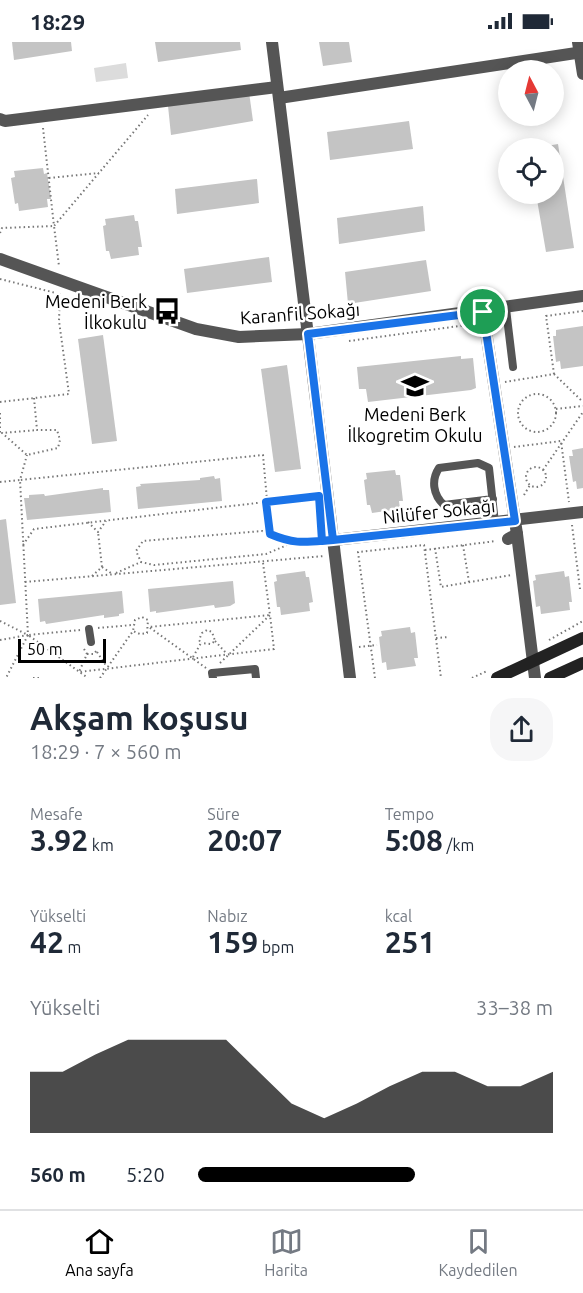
<!DOCTYPE html>
<html lang="tr">
<head>
<meta charset="utf-8">
<style>
  :root { --surface:#fff; --page:#f6f6f7; --text:#1f2937; --muted:#747a83; --line:#e0e1e3; --accent:#000 }
  body { margin:0; font-family:Ubuntu,sans-serif; background:var(--page); color:var(--text); height:100vh; display:flex; flex-direction:column; font-size:22px; white-space:nowrap }
  * { box-sizing:border-box; margin:0 }
  p { font-size:20px; color:var(--muted) }
  .icon { flex:none; width:33px; height:33px; fill:none; stroke:currentColor; stroke-width:2; stroke-linecap:round; stroke-linejoin:round }
  .map { position:relative; height:636px; overflow:hidden }
  .side { display:flex; flex-direction:column; background:var(--surface); flex:1 }
  .side>* { flex:none }
  .needle { width:39px; rotate:353deg }
  .tools { position:absolute; left:498px; top:18px; display:grid; gap:12px }
  .tools a { display:grid; place-items:center; width:66px; height:66px; border-radius:50%; background:var(--surface); box-shadow:0 3px 15px #0003; font-size:30px }
  .scale { position:absolute; left:18px; bottom:15px; width:88px; box-sizing:border-box; padding-left:6px; border:3px solid #000; border-top:0; font-size:16px; line-height:21px; white-space:nowrap; color:#000; -webkit-text-stroke:4px #fff; paint-order:stroke }
  .pin { position:absolute; display:grid; place-items:center; width:51px; height:51px; color:#fff; margin:-26px; border:3px solid #fff; border-radius:50%; box-shadow:0 2px 6px #0007 }
  .round { display:grid; place-items:center; flex:none; width:63px; height:63px; border-radius:24px; background:var(--page) }
  .overview { display:flex; align-items:center; justify-content:space-between; height:102px; padding:0 30px }
  h1 { font-size:33px; font-weight:700; line-height:45px }
  .stats { display:grid; grid-template-columns:repeat(3,1fr); gap:9px; height:102px; padding:6px 30px }
  .stats div { display:grid; align-content:center }
  .stats b { font-size:30px; font-weight:700 }
  .stats small { font-size:16px; font-weight:400 }
  .stats p { font-size:16px }
  .chart { height:168px; padding:12px 30px }
  .chart p { display:flex; justify-content:space-between }
  .chart svg { width:100%; height:108px; margin-top:6px; fill:var(--accent); opacity:.7 }
  ul { padding:0 30px; list-style:none; font-size:20px }
  li { display:grid; grid-template-columns:96px 72px 1fr; align-items:center; height:45px }
  li i { height:15px; border-radius:8px; background:var(--accent) }
  .status { display:flex; justify-content:space-between; align-items:center; height:42px; padding:0 30px; background:var(--surface); direction:ltr }
  .status svg { height:16px; fill:currentColor }
  .dock { display:flex; justify-content:space-around; align-items:center; height:84px; border-top:2px solid var(--line); background:var(--surface); font-size:16px; color:var(--muted) }
  .dock a { display:grid; justify-items:center; gap:3px }
  .dock .selected { color:var(--accent) }
  .map>svg:first-child { display:block }
  .green { fill:#dcdcdc }
  .building { fill:#c4c4c4 }
  .lines { fill:none; stroke-linecap:round; stroke-linejoin:round }
  .path { stroke:#777; stroke-width:2; stroke-dasharray:1.5 3; stroke-linecap:butt }
  .lane { stroke:#555; stroke-width:8 }
  .street { stroke:#555; stroke-width:12 }
  .secondary { stroke:#222; stroke-width:12 }
  .route-casing { stroke:#fff; stroke-width:12 }
  .route { stroke:#1a73e8; stroke-width:8 }
  .labels { text-anchor:middle; dominant-baseline:central; stroke-width:5; stroke-linejoin:round; paint-order:stroke }
  .poi-label { font-size:18px; fill:#000; stroke:#fff; text-anchor:end }
  .street-label { font-size:18px; fill:#000; stroke:#fff }
</style>
</head>
<body>
<div class="status"><b>18:29</b><svg viewBox="0 0 49 12"><path d="M0 12V9h3v3zM5 12V6h3v6zM10 12V3h3v9zM15 12V0h3v12zM26 1h20v11H26zM47 4h2v5h-2z"/></svg></div>
<div class="map">
<svg width="583" height="636" viewBox="0 0 583 636">
  <rect width="100%" height="100%" fill="#fff"/>
  <!-- green -->
  <path class="green" d="M126 21 128 36 96 40 94 26Z"/>
  <!-- building -->
  <g class="building">
    <path d="M12 0H71L72 9 14 18Z"/>
    <path d="M155 0H240L241 8 158 20Z"/>
    <path d="M319 0H349L352 20 323 24Z"/>
    <path d="M249 50 253 79 171 93 168 64Z"/>
    <path d="M409 79 413 107 330 118 327 90Z"/>
    <path d="M558 102 574 206 546 210 536 152H554V106L541 105Z"/>
    <path d="M43 126 44 132 47 131 51 157H47L48 165 19 169 18 161 15 162 11 136 15 135 14 129Z"/>
    <path d="M257 137 259 161 177 172 175 147Z"/>
    <path d="M423 164 425 189 339 202 337 176Z"/>
    <path d="M134 173 135 179H138L142 205H138L139 213 111 217 109 209H106L103 184 106 183 105 177Z"/>
    <path d="M269 215 272 240 187 251 184 227Z"/>
    <path d="M426 218 431 249 348 262 345 230Z"/>
    <path d="M583 284V324L561 327 560 319 556 320 553 294H556V288Z"/>
    <path d="M103 293 117 399 92 402 78 297Z"/>
    <path d="M461 314V317L473 316 476 346 471 348 368 360 366 347H359L357 325Z"/>
    <path d="M287 323 301 427 275 430 261 327Z"/>
    <path d="M583 406V446L577 447 576 439 573 440 569 414H573L572 408Z"/>
    <path d="M395 428 396 433H400L403 459H399L400 467 372 471 370 463H367L364 438 367 437 366 431Z"/>
    <path d="M214 434 215 437 220 436 222 459 138 467 136 445 141 444 140 442 200 438V436Z"/>
    <path d="M103 446V448H109L111 470 27 478 24 456H29V453L44 452 45 454Z"/>
    <path d="M6 477 16 561 0 563V478Z"/>
    <path d="M305 529 306 535H309L313 560 309 561 310 569 281 573 280 565H277L274 540 277 539 276 533Z"/>
    <path d="M564 529 565 535 569 534 572 560H569L570 568 541 572 540 564 536 565 533 539 536 538 535 533Z"/>
    <path d="M233 539 235 561 230 564 215 566 214 563 156 571V569L150 570 148 547Z"/>
    <path d="M122 549 124 571 119 572V574L104 576V573L46 582 45 579 40 580 38 557Z"/>
    <path d="M410 585 411 591 415 590 418 616H414L416 624 387 628 386 620 382 621 379 595 382 594 381 589Z"/>
  </g>
  <g class="lines">
    <!-- path -->
    <g class="path">
      <path d="M43 86 54 184 148 73"/>
      <path d="M49 136 99 131"/>
      <path d="M0 191 2 186 54 184 59 224"/>
      <path d="M0 237 56 251"/>
      <path d="M349 299 474 282"/>
      <path d="M554 332 546 274 583 269"/>
      <path d="M505 340 554 332 583 360"/>
      <circle cx="537" cy="371" r="19"/>
      <path d="M34 356 37 388H57L60 398 58 406 27 413 2 391 37 388"/>
      <path d="M0 360 69 352 59 279 60 251"/>
      <path d="M556 367 583 364"/>
      <path d="M0 371V391"/>
      <path d="M514 405 561 399 569 460"/>
      <circle cx="536" cy="435" r="10"/>
      <path d="M543 428 583 370"/>
      <path d="M0 440 20 438 27 413"/>
      <path d="M524 453 530 443"/>
      <path d="M88 480 98 490 106 479"/>
      <path d="M572 483 580 547"/>
      <path d="M292 501 262 489 143 499 136 509 141 520 154 523 266 512 292 501 322 499"/>
      <path d="M23 503 34 487 317 454"/>
      <path d="M463 503 469 540"/>
      <path d="M435 506 441 545 511 533"/>
      <path d="M425 508 496 499"/>
      <path d="M102 525 111 531"/>
      <path d="M116 531 141 520"/>
      <path d="M92 534 102 525 98 490"/>
      <path d="M25 540 324 514"/>
      <path d="M0 579 28 593 6 636"/>
      <path d="M98 586 132 583"/>
      <path d="M80 588 28 593 88 636"/>
      <path d="M436 596 449 595"/>
      <path d="M0 598 28 593 20 438 263 413 270 492"/>
      <path d="M549 598 583 579"/>
      <path d="M215 599 227 612"/>
      <path d="M359 605 377 603"/>
      <path d="M84 607 87 612 79 630 274 607 270 573"/>
      <path d="M97 610 107 625"/>
      <path d="M87 612H94L97 608"/>
      <path d="M193 615 201 601 199 598 202 591 207 588 212 590 215 599 211 602 201 601"/>
      <path d="M220 621 270 573"/>
      <path d="M206 626 149 585 270 573 263 521"/>
      <path d="M33 636H41"/>
      <path d="M100 636 133 589 135 578 142 575 148 578 147 591 140 592 133 589"/>
      <path d="M375 636 358 510 424 503 441 636"/>
      <path d="M472 636 487 629"/>
    </g>
    <!-- lane -->
    <g class="lane">
      <path d="M506 267 513 325"/>
      <path d="M493 457 444 463C433 453 431 438 439 426L478 421 489 426 495 481"/>
      <path d="M89 587 91 600"/>
      <path d="M213 636 212 631 255 627 256 636"/>
    </g>
    <!-- street -->
    <g class="street">
      <path d="M272 0 350 636"/>
      <path d="M578 0 583 32"/>
      <path d="M279 56 583 10"/>
      <path d="M0 77 5 79 277 45"/>
      <path d="M0 217 196 287 239 295 308 292 583 254"/>
      <path d="M483 270 517 492"/>
      <path d="M508 497 517 492 535 636"/>
      <path d="M334 498 583 470"/>
    </g>
    <!-- secondary -->
    <g class="secondary">
      <path d="M497 636 583 596"/>
      <path d="M550 636 583 621"/>
    </g>
  </g>
  <g class="lines">
    <defs>
      <path id="route" d="M483 270 308 292 333 498C306 500 296 503 270 492L266 460 319 454 322 499 333 498 515 479 483 270"/>
    </defs>
    <!-- route casing -->
    <use href="#route" class="route-casing"/>
    <!-- route -->
    <use href="#route" class="route"/>
  </g>
  <!-- icons -->
  <defs>
    <symbol id="bus-bare" viewBox="-9 -9 18 18"><path d="M-5-6H5V4H4V6H2V4H-2V6H-4V4H-5ZM-3.5-4V0h7V-4ZM-3.5 1.2v1.5H-2V1.2ZM2 1.2v1.5H3.5V1.2Z" fill="#000" stroke="#fff" stroke-width="2.5" paint-order="stroke"/></symbol>
    <symbol id="school-bare" viewBox="-9 -9 18 18"><path d="M0-5L7-2L0 1L-7-2ZM-4 1L0 2.5L4 1V4Q0 6-4 4Z" fill="#000" stroke="#fff" stroke-width="2.5" paint-order="stroke"/></symbol>
  </defs>
  <g fill-rule="evenodd">
    <use href="#bus-bare" x="148" y="250" width="38" height="38"/>
    <use href="#school-bare" x="396" y="325" width="38" height="38"/>
  </g>
  <g class="labels">
    <!-- poi labels -->
    <g class="poi-label">
      <text x="147" y="259">Medeni Berk<tspan x="147" dy="21">İlkokulu</tspan></text>
      <text x="415" y="372" text-anchor="middle">Medeni Berk<tspan x="415" dy="21">İlkogretim Okulu</tspan></text>
    </g>
    <!-- street labels -->
    <g class="street-label">
      <text transform="translate(300 271) rotate(-4)">Karanfil Sokağı</text>
      <text transform="translate(439 469) rotate(-6)">Nilüfer Sokağı</text>
    </g>
  </g>
</svg>
<div class="tools">
<a><svg class="needle" viewBox="-14 -14 28 28"><path d="M0-13l5 13h-10z" fill="#e53935"/><path d="M0 13l5-13h-10z" fill="#747a83"/></svg></a>
<a><svg class="icon" aria-label="locate" viewBox="0 0 24 24"><circle cx="12" cy="12" r="6"/><path d="M12 2v4M12 18v4M2 12h4M18 12h4"/></svg></a>
</div>
<div class="scale">50 m</div>
<div class="pin" style="left:483px;top:270px;background:#1e9e55"><svg class="icon" aria-label="arrive" viewBox="0 0 24 24"><path d="M6 21V4h12l-3 4 3 4H6"/></svg></div>
</div>
<section class="side">
<div class="overview"><div><h1>Akşam koşusu</h1><p>18:29 · 7 × 560 m</p></div><a class="round"><svg class="icon" aria-label="share" viewBox="0 0 24 24"><path d="M12 15V3M7 8l5-5 5 5M5 13v7h14v-7"/></svg></a></div>
<div class="stats">
<div><p>Mesafe</p><b>3.92<small> km</small></b></div>
<div><p>Süre</p><b>20:07</b></div>
<div><p>Tempo</p><b>5:08<small> /km</small></b></div>
</div>
<div class="stats">
<div><p>Yükselti</p><b>42<small> m</small></b></div>
<div><p>Nabız</p><b>159<small> bpm</small></b></div>
<div><p>kcal</p><b>251</b></div>
</div>
<div class="chart"><p><span>Yükselti</span>33–38 m</p>
<svg viewBox="0 0 160 44" preserveAspectRatio="none"><path d="M0 44V19L10 19L20 12L30 6L40 6L50 6L60 6L70 19L80 32L90 38L100 32L110 25L120 19L130 19L140 25L150 25L160 19V44z"/></svg>
</div>
<ul>
<li><b>560 m</b>5:20<i style="width:61%"></i></li>
</ul>
</section>
<nav class="dock">
<a class="selected"><svg class="icon" aria-label="home" viewBox="0 0 24 24"><path d="M3 11l9-7 9 7M6 9v11h12V9"/></svg>Ana sayfa</a>
<a><svg class="icon" aria-label="map" viewBox="0 0 24 24"><path d="M3 6l6-2 6 2 6-2v14l-6 2-6-2-6 2zM9 4v14M15 6v14"/></svg>Harita</a>
<a><svg class="icon" aria-label="saved" viewBox="0 0 24 24"><path d="M7 4h10v16l-5-4-5 4z"/></svg>Kaydedilen</a>
</nav>
</body>
</html>
